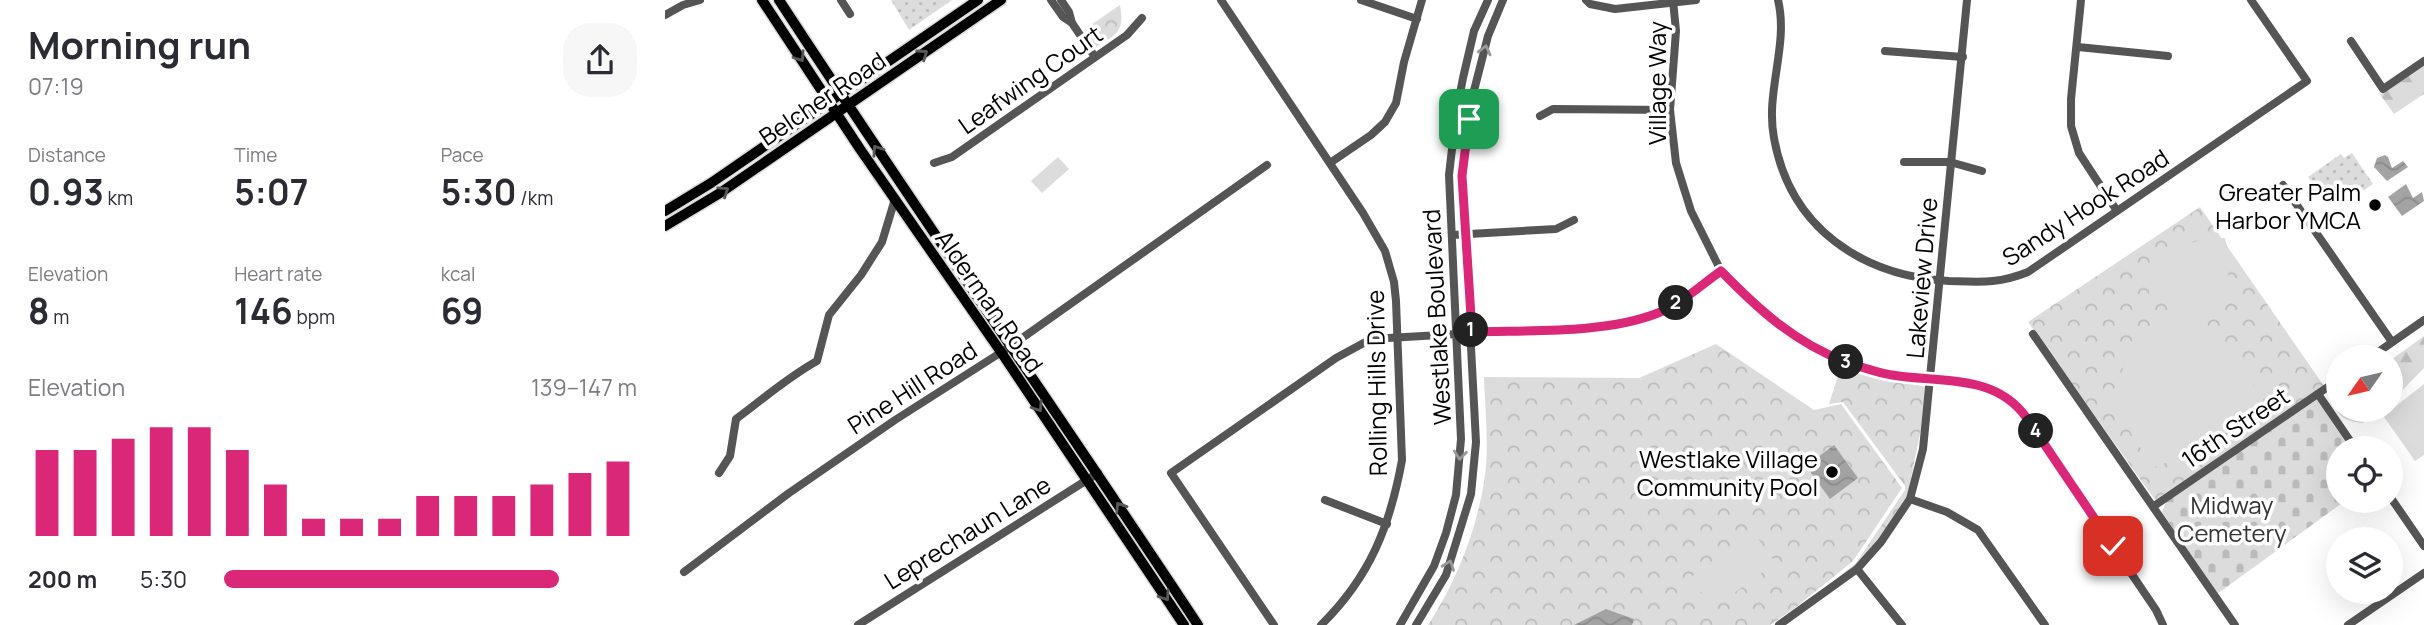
<!DOCTYPE html>
<html lang="en">
<head>
<meta charset="utf-8">
<style>
  :root { --surface:#fff; --page:#f7f7f7; --text:#2b2b33; --muted:#7c7c81; --accent:#db2777 }
  body { margin:0; font-family:Manrope,sans-serif; background:var(--page); color:var(--text); height:100vh; display:flex; flex-direction:column; font-size:26px; white-space:nowrap }
  * { box-sizing:border-box; margin:0 }
  p { font-size:23px; color:var(--muted) }
  .icon { flex:none; width:38px; height:38px; fill:none; stroke:currentColor; stroke-width:2; stroke-linecap:round; stroke-linejoin:round }
  .map { position:relative; flex:1; overflow:hidden }
  .panel { display:flex; flex-direction:column; background:var(--surface); width:665px }
  .panel>* { flex:none }
  .needle { width:46px; rotate:236deg }
  .tools { position:absolute; left:1661px; top:345px; display:grid; gap:14px }
  .tools a { display:grid; place-items:center; width:77px; height:77px; border-radius:50%; background:var(--surface); box-shadow:0 7px 28px #0002; font-size:35px }
  .pin { position:absolute; display:grid; place-items:center; width:60px; height:60px; color:#fff; margin:-30px; border-radius:14px; box-shadow:0 4px 10px #0006 }
  .km { position:absolute; width:35px; height:35px; margin:-18px; border-radius:50%; background:#222; color:#fff; font-size:19px; line-height:35px; text-align:center }
  .round { display:grid; place-items:center; flex:none; width:74px; height:74px; border-radius:28px; background:var(--page) }
  .head { display:flex; align-items:center; justify-content:space-between; height:119px; padding:0 28px }
  h1 { font-size:38px; font-weight:700; line-height:52px }
  .figures { display:grid; grid-template-columns:repeat(3,1fr); gap:10px; height:119px; padding:7px 28px }
  .figures div { display:grid; align-content:center }
  .figures b { font-size:35px; font-weight:700 }
  .figures small { font-size:19px; font-weight:400 }
  .figures p { font-size:19px }
  .chart { height:196px; padding:14px 28px }
  .chart p { display:flex; justify-content:space-between }
  .chart svg { width:100%; height:126px; margin-top:7px; stroke:var(--accent); stroke-width:6 }
  ul { padding:0 28px; list-style:none; font-size:23px }
  li { display:grid; grid-template-columns:112px 84px 1fr; align-items:center; height:52px }
  li i { height:18px; border-radius:9px; background:var(--accent) }
  main { display:flex; flex:1; min-height:0 }
  .map>svg:first-child { display:block }
  .grass { fill:url(#grass-dots) }
  .forest { fill:url(#forest-firs) }
  .cemetery { fill:url(#cemetery-stones) }
  .park { fill:url(#park-crowns) }
  .pitch { fill:#dcdcdc }
  .water { fill:url(#water-waves) }
  .lines { fill:none; stroke-linecap:round; stroke-linejoin:round }
  .major-casing { stroke:#dbdbdb; stroke-width:13 }
  .minor { stroke:#555; stroke-width:8 }
  .major { stroke:#000; stroke-width:10 }
  .oneway { stroke:#999 }
  .oneway2 { stroke:#595959 }
  .route-casing { stroke:#fff; stroke-width:14 }
  .route { stroke:#db2777; stroke-width:9 }
  .poi-dot { fill:#000; stroke:#fff; stroke-width:2.5 }
  .labels { text-anchor:middle; dominant-baseline:central; stroke-width:7; stroke-linejoin:round; paint-order:stroke }
  .street-label { font-size:24px; fill:#000; stroke:#fff }
  .poi-label { font-size:24px; fill:#000; stroke:#fff; text-anchor:end }
  .park-label { font-size:24px; fill:#333; stroke:#fff }
</style>
</head>
<body>
<main>
<section class="panel">
<div class="head"><div><h1>Morning run</h1><p>07:19</p></div><a class="round"><svg class="icon" aria-label="share" viewBox="0 0 24 24"><path d="M12 15V3M7 8l5-5 5 5M5 13v7h14v-7"/></svg></a></div>
<div class="figures">
<div><p>Distance</p><b>0.93<small> km</small></b></div>
<div><p>Time</p><b>5:07</b></div>
<div><p>Pace</p><b>5:30<small> /km</small></b></div>
</div>
<div class="figures">
<div><p>Elevation</p><b>8<small> m</small></b></div>
<div><p>Heart rate</p><b>146<small> bpm</small></b></div>
<div><p>kcal</p><b>69</b></div>
</div>
<div class="chart"><p><span>Elevation</span>139–147 m</p>
<svg viewBox="0 0 160 44" preserveAspectRatio="none"><path d="M5 44V14M15 44V14M25 44V10M35 44V6M45 44V6M55 44V14M65 44V26M75 44V38M85 44V38M95 44V38M105 44V30M115 44V30M125 44V30M135 44V26M145 44V22M155 44V18"/></svg>
</div>
<ul>
<li><b>200 m</b>5:30<i style="width:81%"></i></li>
</ul>
</section>
<div class="map">
<svg width="1759" height="625" viewBox="0 0 1759 625">
  <defs>
    <pattern id="grass-dots" width="8" height="8" patternUnits="userSpaceOnUse" patternTransform="scale(1.75)"><rect width="8" height="8" fill="#dcdcdc"/><path d="M2 2h.1M6 6h.1" fill="none" stroke="#bbb" stroke-width="1.8" stroke-linecap="round"/></pattern>
    <pattern id="forest-firs" width="22" height="20" patternUnits="userSpaceOnUse" patternTransform="scale(1.75)"><rect width="22" height="20" fill="#dcdcdc"/><path d="M5 1l3.5 6h-7zM16 11l3.5 6h-7z" fill="#bbb"/></pattern>
    <pattern id="cemetery-stones" width="16" height="16" patternUnits="userSpaceOnUse" patternTransform="scale(1.75)"><rect width="16" height="16" fill="#dcdcdc"/><path d="M2 7V4a2 2 0 0 1 4 0v3zM10 15v-3a2 2 0 0 1 4 0v3z" fill="#bbb"/></pattern>
    <pattern id="park-crowns" width="20" height="18" patternUnits="userSpaceOnUse" patternTransform="scale(1.75)"><rect width="20" height="18" fill="#dcdcdc"/><path d="M2 6a3 3 0 1 1 6 0M12 15a3 3 0 1 1 6 0" fill="none" stroke="#bbb"/></pattern>
    <pattern id="water-waves" width="16" height="10" patternUnits="userSpaceOnUse" patternTransform="scale(1.75)"><rect width="16" height="10" fill="#a3a3a3"/><path d="M0 5q4-4 8 0t8 0" fill="none" stroke="#8b8b8b"/></pattern>
  </defs>
  <rect width="100%" height="100%" fill="#fff"/>
  <!-- grass -->
  <g class="grass">
    <path d="M226 0H287L244 30Z"/>
    <path d="M1687 153 1708 184 1693 194 1691 191 1685 195 1680 193 1663 204 1643 177 1676 154 1679 158Z"/>
  </g>
  <!-- forest -->
  <g class="forest">
    <path d="M1759 66V94L1729 114 1714 93 1717 94Z"/>
    <path d="M1759 336V368L1726 402V360Z"/>
    <path d="M1673 392V410H1716L1698 423C1678 421 1668 415 1670 394Z"/>
  </g>
  <!-- cemetery -->
  <path class="cemetery" d="M1654 396 1690 448H1673V500L1680 501 1552 594 1497 512 1502 500Z"/>
  <!-- park -->
  <g class="park">
    <path d="M455 5C460 32 452 34 431 47L420 29Z"/>
    <path d="M1535 207 1659 386 1490 500 1363 322Z"/>
    <path d="M1051 344 1149 410 1176 404 1237 488 1188 561 1130 608 1105 625H763C792 581 813 527 820 475 824 446 820 407 819 377L974 378Z"/>
    <path d="M1176 367 1261 387 1257 424 1242 498 1221 530 1190 567 1161 587 1191 563 1240 490V486L1178 402 1164 404Z"/>
  </g>
  <!-- pitch -->
  <g class="pitch">
    <path d="M393 157 404 169 377 193 366 181Z"/>
    <path d="M1543 238H1560L1565 260 1558 308 1548 316 1498 303 1484 294C1482 262 1516 244 1543 238Z"/>
    <path d="M1519 310 1561 344 1602 405 1529 452 1488 468C1479 453 1467 437 1460 422 1436 367 1480 335 1519 310Z"/>
    <path d="M1759 384V455L1750 461 1717 414 1726 410Z"/>
    <path d="M1087 531 1111 563 1048 608 1025 578Z"/>
  </g>
  <!-- water -->
  <g class="water">
    <path d="M1720 155 1723 157 1727 168 1738 161 1743 167 1722 181 1709 167 1712 158Z"/>
    <path d="M1741 184 1748 198 1757 192 1759 201 1737 216 1723 197Z"/>
    <path d="M1169 445 1193 478 1165 499 1141 466Z"/>
    <path d="M941 609 969 619 967 625H909Z"/>
  </g>
  <g class="lines">
    <defs>
      <g id="major">
        <path d="M97 0 195 149 336 352 519 625"/>
        <path d="M114 0C251 210 395 416 533 625"/>
        <path d="M0 211 46 183 313 0"/>
        <path d="M0 226 55 193 336 0"/>
      </g>
    </defs>
    <!-- major casing -->
    <use href="#major" class="major-casing"/>
    <!-- minor -->
    <g class="minor">
      <path d="M176 0 185 14"/>
      <path d="M386 0 398 17 407 23"/>
      <path d="M396 0 404 12 407 23 430 57"/>
      <path d="M556 0 698 213 720 251 729 282 731 301 737 460C725 526 705 577 656 625"/>
      <path d="M696 0 752 19"/>
      <path d="M921 0 925 4 950 9 1031 0"/>
      <path d="M1008 0 1011 31 1005 110 1011 163 1026 211 1056 271 1093 309 1112 323 1161 354 1202 369 1226 375 1324 387 1351 403 1491 610 1498 625"/>
      <path d="M1113 0C1124 45 1100 92 1109 138 1125 228 1197 276 1284 281 1316 282 1333 284 1363 272L1642 81 1586 0"/>
      <path d="M1416 0 1406 99V126L1414 153 1452 211"/>
      <path d="M0 15 18 5 35 0"/>
      <path d="M1686 41 1718 89 1759 61"/>
      <path d="M1413 47 1503 56"/>
      <path d="M1220 51 1298 57"/>
      <path d="M875 116 888 109 1005 110"/>
      <path d="M1239 162H1285L1317 171"/>
      <path d="M269 163 287 157 462 35 477 18"/>
      <path d="M665 163 706 135 720 122 731 103 739 62 757 0"/>
      <path d="M1618 185 1727 342"/>
      <path d="M787 235 891 229 909 220"/>
      <path d="M1368 334 1570 625"/>
      <path d="M1706 357 1759 320"/>
      <path d="M1653 394 1690 448"/>
      <path d="M54 473 65 456 71 419C98 399 123 377 152 361L164 315 196 275 217 242 230 199"/>
      <path d="M1726 498 1759 546"/>
      <path d="M1245 499 1282 512 1313 530 1380 625"/>
      <path d="M660 500 722 524"/>
      <path d="M1489 506 1673 380"/>
      <path d="M1192 569 1237 625"/>
      <path d="M19 572 124 493 230 420 346 346 602 165"/>
      <path d="M193 625 433 473"/>
      <path d="M609 625 506 473 671 358 706 339 949 325 996 312 1019 298 1056 271"/>
      <path d="M735 625 769 566 781 533 791 495 796 439 784 175 791 114 798 78 809 31 823 0"/>
      <path d="M751 625 781 575 806 494 811 442 797 176 804 110 823 36 838 0"/>
      <path d="M1114 625 1192 569 1216 542 1245 499 1258 449 1302 0"/>
      <path d="M1683 625 1759 573"/>
    </g>
    <!-- major -->
    <use href="#major" class="major"/>
  </g>
  <!-- one-way arrows -->
  <defs><path id="oneway-chevron" d="M-2-3.5L2.5 0L-2 3.5" fill="none" stroke-width="1.6" stroke-linecap="round" stroke-linejoin="round" transform="scale(1.75)"/></defs>
  <g class="oneway">
    <use href="#oneway-chevron" transform="translate(820 50) rotate(-76)"/>
    <use href="#oneway-chevron" transform="translate(795 455) rotate(96)"/>
    <use href="#oneway-chevron" transform="translate(784 565) rotate(-70)"/>
  </g>
  <g class="oneway2">
    <use href="#oneway-chevron" transform="translate(258 54) rotate(-35)"/>
    <use href="#oneway-chevron" transform="translate(135 57) rotate(56)"/>
    <use href="#oneway-chevron" transform="translate(212 150) rotate(-124)"/>
    <use href="#oneway-chevron" transform="translate(59 191) rotate(-34)"/>
    <use href="#oneway-chevron" transform="translate(373 407) rotate(56)"/>
    <use href="#oneway-chevron" transform="translate(455 507) rotate(-123)"/>
    <use href="#oneway-chevron" transform="translate(500 596) rotate(56)"/>
  </g>
  <g class="lines">
    <defs>
      <path id="route" d="M804 119 797 176 807 332C864 330 940 334 993 313 1016 304 1036 285 1056 271 1093 309 1130 343 1181 362 1196 367 1212 373 1227 375 1275 383 1329 373 1361 417L1448 546"/>
    </defs>
    <!-- route casing -->
    <use href="#route" class="route-casing"/>
    <!-- route -->
    <use href="#route" class="route"/>
  </g>
  <!-- markers -->
  <g class="poi-dot">
    <circle cx="1710" cy="205" r="7"/>
    <circle cx="1167" cy="472" r="7"/>
  </g>
  <g class="labels">
    <!-- street labels -->
    <g class="street-label">
      <text transform="translate(365 79) rotate(-35)">Leafwing Court</text>
      <text transform="translate(991 83) rotate(-90)">Village Way</text>
      <text transform="translate(157 98) rotate(-34)">Belcher Road</text>
      <text transform="translate(1420 207) rotate(-33)">Sandy Hook Road</text>
      <text transform="translate(1256 278) rotate(-85)">Lakeview Drive</text>
      <text transform="translate(325 301) rotate(55)">Alderman Road</text>
      <text transform="translate(771 317) rotate(-93)">Westlake Boulevard</text>
      <text transform="translate(711 383) rotate(-91)">Rolling Hills Drive</text>
      <text transform="translate(247 387) rotate(-33)">Pine Hill Road</text>
      <text transform="translate(1570 427) rotate(-34)">16th Street</text>
      <text transform="translate(302 532) rotate(-32)">Leprechaun Lane</text>
    </g>
    <!-- poi labels -->
    <g class="poi-label">
      <text x="1696" y="191">Greater Palm<tspan x="1696" dy="28">Harbor YMCA</tspan></text>
      <text x="1153" y="458">Westlake Village<tspan x="1153" dy="28">Community Pool</tspan></text>
    </g>
    <!-- park labels -->
    <g class="park-label">
      <text x="1567" y="504">Midway<tspan x="1567" dy="28">Cemetery</tspan></text>
    </g>
  </g>
</svg>
<div class="tools">
<a><svg class="needle" viewBox="-14 -14 28 28"><path d="M0-13l5 13h-10z" fill="#e53935"/><path d="M0 13l5-13h-10z" fill="#7c7c81"/></svg></a>
<a><svg class="icon" aria-label="locate" viewBox="0 0 24 24"><circle cx="12" cy="12" r="6"/><path d="M12 2v4M12 18v4M2 12h4M18 12h4"/></svg></a>
<a><svg class="icon" aria-label="layers" viewBox="0 0 24 24"><path d="M12 4l9 5-9 5-9-5zM3 14l9 5 9-5"/></svg></a>
</div>
<div class="pin" style="left:804px;top:119px;background:#1e9e55"><svg class="icon" aria-label="arrive" viewBox="0 0 24 24"><path d="M6 21V4h12l-3 4 3 4H6"/></svg></div>
<div class="pin" style="left:1448px;top:546px;background:#d93025"><svg class="icon" aria-label="check" viewBox="0 0 24 24"><path d="M5 12l5 5 9-10"/></svg></div>
<b class="km" style="left:806px;top:330px">1</b>
<b class="km" style="left:1011px;top:303px">2</b>
<b class="km" style="left:1181px;top:362px">3</b>
<b class="km" style="left:1371px;top:431px">4</b>
</div>
</main>
</body>
</html>
